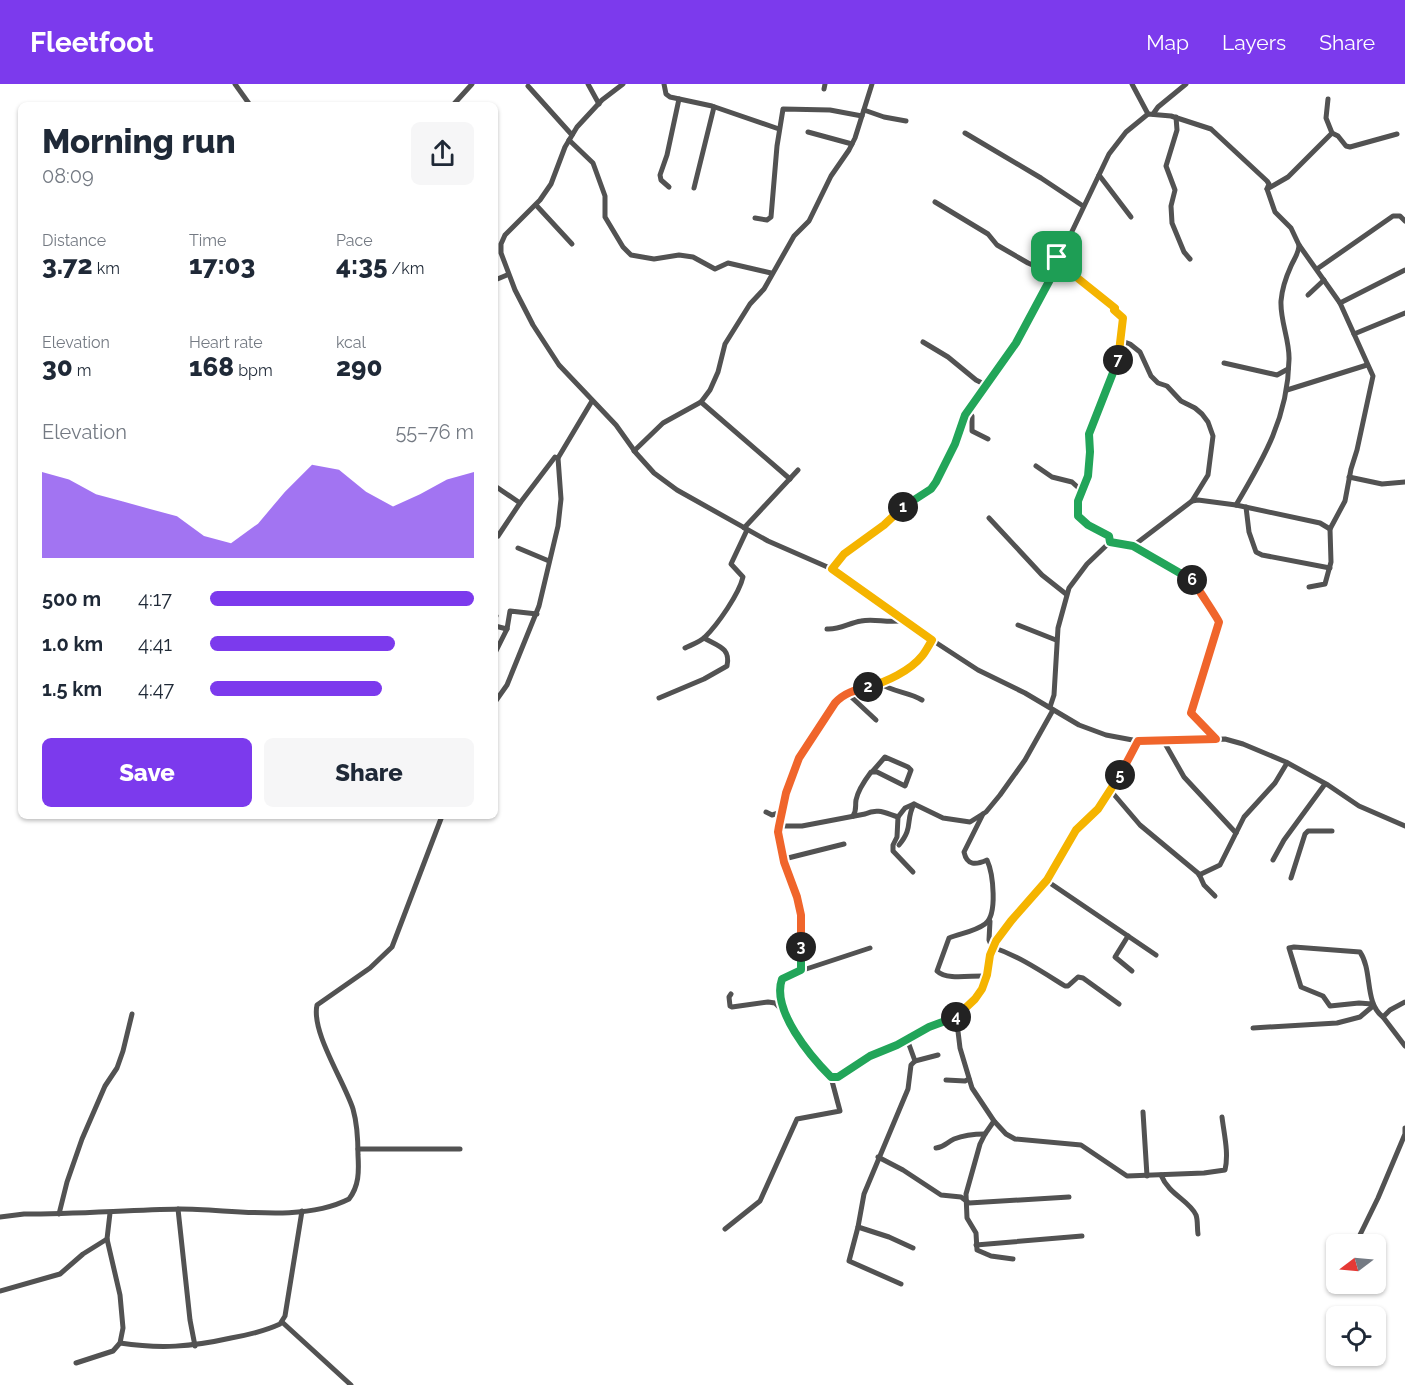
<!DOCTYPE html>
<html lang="en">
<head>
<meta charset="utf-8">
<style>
  :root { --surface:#fff; --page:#f6f6f7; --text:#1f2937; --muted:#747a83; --accent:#7c3aed }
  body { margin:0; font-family:Raleway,sans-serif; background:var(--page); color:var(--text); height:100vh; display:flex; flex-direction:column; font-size:22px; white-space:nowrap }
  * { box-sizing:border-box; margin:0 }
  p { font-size:20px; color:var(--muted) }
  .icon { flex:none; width:33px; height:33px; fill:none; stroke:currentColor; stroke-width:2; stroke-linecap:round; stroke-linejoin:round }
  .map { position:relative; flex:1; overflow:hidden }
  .sheet { position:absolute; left:18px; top:18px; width:480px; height:717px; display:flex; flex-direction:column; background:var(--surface); border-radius:9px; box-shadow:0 2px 4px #0004 }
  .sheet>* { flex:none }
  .needle { width:39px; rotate:254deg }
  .fabs { position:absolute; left:1326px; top:1150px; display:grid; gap:12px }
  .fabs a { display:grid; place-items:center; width:60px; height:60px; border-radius:9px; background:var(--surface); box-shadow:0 2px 4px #0004; font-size:30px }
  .pin { position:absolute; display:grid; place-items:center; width:51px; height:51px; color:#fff; margin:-26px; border-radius:12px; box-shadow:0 3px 9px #0006 }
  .km { position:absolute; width:30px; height:30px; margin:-15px; border-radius:50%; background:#222; color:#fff; font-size:16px; line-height:30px; text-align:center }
  .round { display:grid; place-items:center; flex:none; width:63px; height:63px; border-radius:9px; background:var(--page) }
  .headline { display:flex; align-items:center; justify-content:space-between; height:102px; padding:0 24px }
  h1 { font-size:33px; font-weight:800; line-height:45px }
  .stats { display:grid; grid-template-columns:repeat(3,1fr); gap:9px; height:102px; padding:6px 24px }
  .stats div { display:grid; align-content:center }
  .stats b { font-size:26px; font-weight:800 }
  .stats small { font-size:16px; font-weight:400 }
  .stats p { font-size:16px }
  .chart { height:168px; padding:12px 24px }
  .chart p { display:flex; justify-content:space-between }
  .chart svg { width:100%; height:108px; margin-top:6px; fill:var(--accent); opacity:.7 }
  .button { display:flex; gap:12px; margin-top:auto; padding:12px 24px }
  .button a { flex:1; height:69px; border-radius:9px; background:var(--accent); color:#fff; font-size:24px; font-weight:800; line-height:69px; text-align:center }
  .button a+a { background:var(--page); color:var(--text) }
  ul { padding:0 24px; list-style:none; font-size:20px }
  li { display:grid; grid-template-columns:96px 72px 1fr; align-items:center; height:45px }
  li i { height:15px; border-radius:8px; background:var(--accent) }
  header { display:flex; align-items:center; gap:36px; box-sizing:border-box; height:84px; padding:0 30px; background:var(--accent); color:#fff }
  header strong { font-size:28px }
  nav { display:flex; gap:33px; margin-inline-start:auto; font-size:21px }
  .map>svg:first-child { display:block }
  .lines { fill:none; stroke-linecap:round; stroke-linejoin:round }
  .minor { stroke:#525252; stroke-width:5 }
  .split-1-casing { stroke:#fff; stroke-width:12 }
  .split-2-casing { stroke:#fff; stroke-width:12 }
  .split-3-casing { stroke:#fff; stroke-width:12 }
  .split-4-casing { stroke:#fff; stroke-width:12 }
  .split-5-casing { stroke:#fff; stroke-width:12 }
  .split-6-casing { stroke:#fff; stroke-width:12 }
  .split-7-casing { stroke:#fff; stroke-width:12 }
  .split-8-casing { stroke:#fff; stroke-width:12 }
  .split-1 { stroke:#22a559; stroke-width:8 }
  .split-2 { stroke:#f5b400; stroke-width:8 }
  .split-3 { stroke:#f0652b; stroke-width:8 }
  .split-4 { stroke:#22a559; stroke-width:8 }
  .split-5 { stroke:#f5b400; stroke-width:8 }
  .split-6 { stroke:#f0652b; stroke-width:8 }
  .split-7 { stroke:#22a559; stroke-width:8 }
  .split-8 { stroke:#f5b400; stroke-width:8 }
</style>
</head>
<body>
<header>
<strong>Fleetfoot</strong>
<nav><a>Map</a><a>Layers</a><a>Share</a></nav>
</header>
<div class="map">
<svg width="1405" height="1301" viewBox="0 0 1405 1301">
  <rect width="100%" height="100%" fill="#fff"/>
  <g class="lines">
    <!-- minor -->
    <g class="minor">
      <path d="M235 0 250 21"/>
      <path d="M588 0 599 20"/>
      <path d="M623 0 602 16 577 43 565 63 551 100 540 116 505 151 501 160V169L515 206 533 241 559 281 616 341 636 369 654 389 677 406 768 457 832 485 932 556 978 586 1025 609 1079 641 1106 651 1138 657 1225 655 1243 660 1286 678 1328 701 1359 722 1405 742"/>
      <path d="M664 0 666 10 670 13 712 22 779 45"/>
      <path d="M1132 0 1148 30"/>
      <path d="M528 2 572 51"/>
      <path d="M824 5 825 0"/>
      <path d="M1328 15 1326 34 1332 49 1338 52 1346 62 1350 63 1397 50"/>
      <path d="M453 21 472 0"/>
      <path d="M864 26 884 33 906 37"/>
      <path d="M1153 30 1158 23 1186 0"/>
      <path d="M1176 33 1177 46 1166 82 1175 106 1171 122 1172 139 1184 168 1190 175"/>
      <path d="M808 48 852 60"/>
      <path d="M965 49 1041 94 1083 122"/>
      <path d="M569 56 593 79 605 112V133L623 163 631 171 654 175 679 171 693 173 715 185 728 179 771 189"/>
      <path d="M1099 91 1131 133"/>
      <path d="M669 103 661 96 660 91 667 71 679 15"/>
      <path d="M694 104 714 23"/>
      <path d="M1267 105 1288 93 1332 49"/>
      <path d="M935 118 988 150 997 161 1028 179 1053 190"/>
      <path d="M536 121 572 160"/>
      <path d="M755 134 767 136 771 133 777 62 783 25 830 26 862 32"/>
      <path d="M1057 173 1075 192 1115 224 1114 226 1123 234 1118 275 1089 353 1090 367 1088 392 1078 417V432L1088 441 1109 452 1110 458"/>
      <path d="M1317 185 1393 132H1400L1405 137"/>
      <path d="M495 196 507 191"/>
      <path d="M1308 211 1324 196"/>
      <path d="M1340 219 1405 186"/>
      <path d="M1354 250 1405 229"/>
      <path d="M1119 256 1130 260 1140 268 1151 292 1158 299 1167 302 1181 317 1195 324 1202 330 1208 338 1213 352 1208 391 1192 417 1133 462"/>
      <path d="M923 258 948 273 976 296 986 301"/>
      <path d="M1224 279 1277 291 1288 285"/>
      <path d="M1287 306 1367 281"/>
      <path d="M701 318 790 395"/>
      <path d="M968 327 972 332V347L988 355"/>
      <path d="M634 367 663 339 701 318 710 306 718 288 725 260 750 220 764 205 794 152 809 137 831 92 849 66 855 54 872 0"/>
      <path d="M1036 382 1052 393 1072 398 1082 407"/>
      <path d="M1349 393 1382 400 1405 398"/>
      <path d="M495 402 520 419 498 452"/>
      <path d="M1192 417 1198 416 1236 421 1320 439 1330 445"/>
      <path d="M520 419 555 373 558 374"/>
      <path d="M1236 421C1264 374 1288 333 1289 276 1290 257 1280 237 1281 217 1282 205 1286 193 1291 182 1294 175 1299 169 1299 161"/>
      <path d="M1246 423 1249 448 1256 468 1262 471 1330 484"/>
      <path d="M989 434 1042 491 1066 510"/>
      <path d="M744 444 798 386"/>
      <path d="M1110 458 1133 462 1193 496 1207 521 1217 532 1219 541 1191 628 1216 655"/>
      <path d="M518 464 549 477"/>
      <path d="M832 485 845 470 884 441 902 424 931 405 949 374 965 331 1015 259 1053 190 1057 173 1066 160 1109 70 1126 48 1148 30 1171 32 1211 45 1267 97 1269 100 1267 105 1275 128 1291 144 1299 161 1340 219 1373 292 1357 366 1351 385 1345 417 1330 445 1331 478 1325 500 1309 503"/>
      <path d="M495 534 496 532"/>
      <path d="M1018 541 1056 556"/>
      <path d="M495 542 507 545 495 569"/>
      <path d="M507 545 510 527 537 530"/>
      <path d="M827 545C839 546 849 539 861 537 875 534 889 540 906 536"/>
      <path d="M685 564C691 561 700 558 705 553 718 540 739 510 743 493L731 480 747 446"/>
      <path d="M881 600C893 608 909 608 922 616"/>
      <path d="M847 609 876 636"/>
      <path d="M659 614 704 595 727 582C731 564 718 562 704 554"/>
      <path d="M495 618 507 601 539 522 558 442 561 415 558 374 592 317"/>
      <path d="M1050 623 1054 611 1058 544 1069 504 1087 480 1110 458"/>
      <path d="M1163 656 1184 693 1236 749"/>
      <path d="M1138 657 1135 665 1102 720 1076 746 1047 797 1011 837 992 863 987 891 982 905 975 915 958 932 957 939 960 964 972 1004 994 1037 1006 1050 1015 1055 1081 1061 1127 1092 1204 1089 1225 1086C1229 1069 1224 1050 1222 1033"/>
      <path d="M1111 707 1140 741 1199 790 1204 801 1215 812"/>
      <path d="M766 728 772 731 782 728"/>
      <path d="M983 730 964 768C967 782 976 781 987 776 993 789 998 831 985 840 974 848 961 849 949 854L937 887C947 897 972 891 987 892"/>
      <path d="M853 732C857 726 855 722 856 716 858 706 865 696 871 688H877L905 702 911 686 908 683 885 673 872 688"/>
      <path d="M898 733 897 753 893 761V767L913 788"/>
      <path d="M779 742H802L865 730C878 724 885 729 898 733L905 724 914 720 943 734 970 738 986 728 1000 711 1025 676 1053 626"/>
      <path d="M899 761C914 743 905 737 914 720"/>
      <path d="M784 775 844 760"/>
      <path d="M1273 776 1284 756 1325 700"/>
      <path d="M1199 791 1220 781 1244 733 1275 699 1287 679"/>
      <path d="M1291 794 1305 750 1308 747H1332"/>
      <path d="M1047 797 1156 871"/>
      <path d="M990 837 989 856 992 863C1019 872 1041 887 1065 902H1068L1078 893 1083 894 1119 920"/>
      <path d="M1128 852 1115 873 1132 887"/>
      <path d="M870 864 791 890 784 893 781 897 782 915 785 928 794 948 831 993H838L870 972 897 961 929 943 958 932"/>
      <path d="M801 886V831L797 813 784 778 778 748 779 742 786 709 799 674 841 612 849 608 881 600 902 588 921 574 932 556"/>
      <path d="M731 910 729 913 730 922 732 923 768 918 775 919 783 927"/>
      <path d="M1405 918 1390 926 1383 933 1405 962"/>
      <path d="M1376 925 1372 920 1359 919 1330 922 1323 912 1301 903 1289 864 1294 863 1360 868C1373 887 1364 919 1383 933"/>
      <path d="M1253 944 1337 939 1360 933 1373 922"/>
      <path d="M907 955 915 977 911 981 908 1005 864 1110 858 1143 889 1153 913 1164"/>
      <path d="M915 977 938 971"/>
      <path d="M946 996 965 997 969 995"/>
      <path d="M1143 1028 1147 1092"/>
      <path d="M994 1037 985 1050 980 1060 966 1110 967 1134 976 1149 977 1166 991 1172 1013 1175"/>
      <path d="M936 1064C945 1063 947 1058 954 1055 964 1051 974 1050 985 1050"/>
      <path d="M358 1065H460"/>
      <path d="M878 1073 903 1086 941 1111 961 1113 969 1119 1069 1113"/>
      <path d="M1161 1091C1169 1111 1189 1116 1196 1131 1198 1136 1197 1145 1198 1150"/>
      <path d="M178 1125 190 1236 195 1262"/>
      <path d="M59 1130 67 1098 82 1055 105 1002 117 984 123 967 132 930"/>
      <path d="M0 1133 24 1130C76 1130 128 1126 180 1125 231 1125 302 1139 349 1115 359 1102 359 1088 358 1071 358 1057 357 1039 353 1025 344 997 311 948 317 921L370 884 392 863 442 732"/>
      <path d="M858 1143 849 1177 901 1200"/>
      <path d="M725 1145 760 1117 797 1035 840 1027 832 997 834 994"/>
      <path d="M976 1161 1082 1152"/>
      <path d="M1355 1161 1378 1114 1405 1050V1044"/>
      <path d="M1334 1174 1336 1175"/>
      <path d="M0 1207 60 1190 83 1170 107 1155"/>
      <path d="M282 1238 351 1301"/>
      <path d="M120 1259C160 1265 191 1263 231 1254 248 1251 265 1247 280 1240L285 1232 302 1127"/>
      <path d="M76 1279 113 1267 120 1259 123 1244 120 1211 107 1155 110 1129"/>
    </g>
  </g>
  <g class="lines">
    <defs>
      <path id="split-1" d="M903 423 931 405 936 398 955 360 965 331 1016 259 1053 190 1057 173"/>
      <path id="split-2" d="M868 603C886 598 910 587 922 572 926 567 929 561 932 556L832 485 844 470 884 441 903 423"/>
      <path id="split-3" d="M801 863V831L797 813 784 778 778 748 779 742 786 709 799 674 835 619C844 609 855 606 868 603"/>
      <path id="split-4" d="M801 863V886L782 895C771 926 811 973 831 993H838L870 972 897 961 929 943 956 933"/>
      <path id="split-5" d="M956 933 975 915 982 905 987 891 990 871 996 857 1011 837 1047 796 1076 746 1098 725 1120 691"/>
      <path id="split-6" d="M1120 691 1138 657 1216 655 1191 629 1219 538C1218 535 1195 500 1192 496"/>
      <path id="split-7" d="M1118 276 1089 350 1090 368 1088 392 1078 417V432L1088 441 1109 452 1110 458 1133 462 1192 496"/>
      <path id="split-8" d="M1057 173 1075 192 1115 224 1114 226 1123 234 1118 276"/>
    </defs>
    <!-- split-1 casing -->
    <use href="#split-1" class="split-1-casing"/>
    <!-- split-2 casing -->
    <use href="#split-2" class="split-2-casing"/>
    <!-- split-3 casing -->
    <use href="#split-3" class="split-3-casing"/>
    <!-- split-4 casing -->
    <use href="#split-4" class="split-4-casing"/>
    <!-- split-5 casing -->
    <use href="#split-5" class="split-5-casing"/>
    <!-- split-6 casing -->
    <use href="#split-6" class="split-6-casing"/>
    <!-- split-7 casing -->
    <use href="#split-7" class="split-7-casing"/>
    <!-- split-8 casing -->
    <use href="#split-8" class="split-8-casing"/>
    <!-- split-1 -->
    <use href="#split-1" class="split-1"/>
    <!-- split-2 -->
    <use href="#split-2" class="split-2"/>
    <!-- split-3 -->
    <use href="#split-3" class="split-3"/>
    <!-- split-4 -->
    <use href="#split-4" class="split-4"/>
    <!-- split-5 -->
    <use href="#split-5" class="split-5"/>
    <!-- split-6 -->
    <use href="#split-6" class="split-6"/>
    <!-- split-7 -->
    <use href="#split-7" class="split-7"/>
    <!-- split-8 -->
    <use href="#split-8" class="split-8"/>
  </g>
</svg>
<div class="fabs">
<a><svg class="needle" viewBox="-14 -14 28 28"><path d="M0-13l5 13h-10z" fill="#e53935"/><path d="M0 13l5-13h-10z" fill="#747a83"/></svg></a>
<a><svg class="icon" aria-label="locate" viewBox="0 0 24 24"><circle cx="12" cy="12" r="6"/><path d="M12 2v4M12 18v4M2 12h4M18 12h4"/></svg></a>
</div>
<div class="pin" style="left:1057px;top:173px;background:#1e9e55"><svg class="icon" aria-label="arrive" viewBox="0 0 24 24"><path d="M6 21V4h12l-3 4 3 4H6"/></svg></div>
<b class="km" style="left:903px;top:423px">1</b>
<b class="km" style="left:868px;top:603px">2</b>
<b class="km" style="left:801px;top:863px">3</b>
<b class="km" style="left:956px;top:933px">4</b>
<b class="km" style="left:1120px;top:691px">5</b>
<b class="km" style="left:1192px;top:496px">6</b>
<b class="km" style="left:1118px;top:276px">7</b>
<section class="sheet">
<div class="headline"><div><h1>Morning run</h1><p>08:09</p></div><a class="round"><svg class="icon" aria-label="share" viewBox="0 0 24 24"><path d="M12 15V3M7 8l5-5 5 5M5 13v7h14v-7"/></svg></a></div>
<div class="stats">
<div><p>Distance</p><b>3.72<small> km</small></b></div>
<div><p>Time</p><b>17:03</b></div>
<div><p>Pace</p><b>4:35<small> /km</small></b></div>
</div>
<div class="stats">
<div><p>Elevation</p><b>30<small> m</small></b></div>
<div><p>Heart rate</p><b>168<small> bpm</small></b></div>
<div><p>kcal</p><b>290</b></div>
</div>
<div class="chart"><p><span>Elevation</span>55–76 m</p>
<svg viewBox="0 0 160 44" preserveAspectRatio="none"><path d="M0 44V9L10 12L20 18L30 21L40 24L50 27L60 35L70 38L80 30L90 17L100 6L110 8L120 17L130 23L140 18L150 12L160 9V44z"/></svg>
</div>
<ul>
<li><b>500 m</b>4:17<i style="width:100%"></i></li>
<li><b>1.0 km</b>4:41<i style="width:70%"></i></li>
<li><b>1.5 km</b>4:47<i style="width:65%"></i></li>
</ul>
<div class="button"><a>Save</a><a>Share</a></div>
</section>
</div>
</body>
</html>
